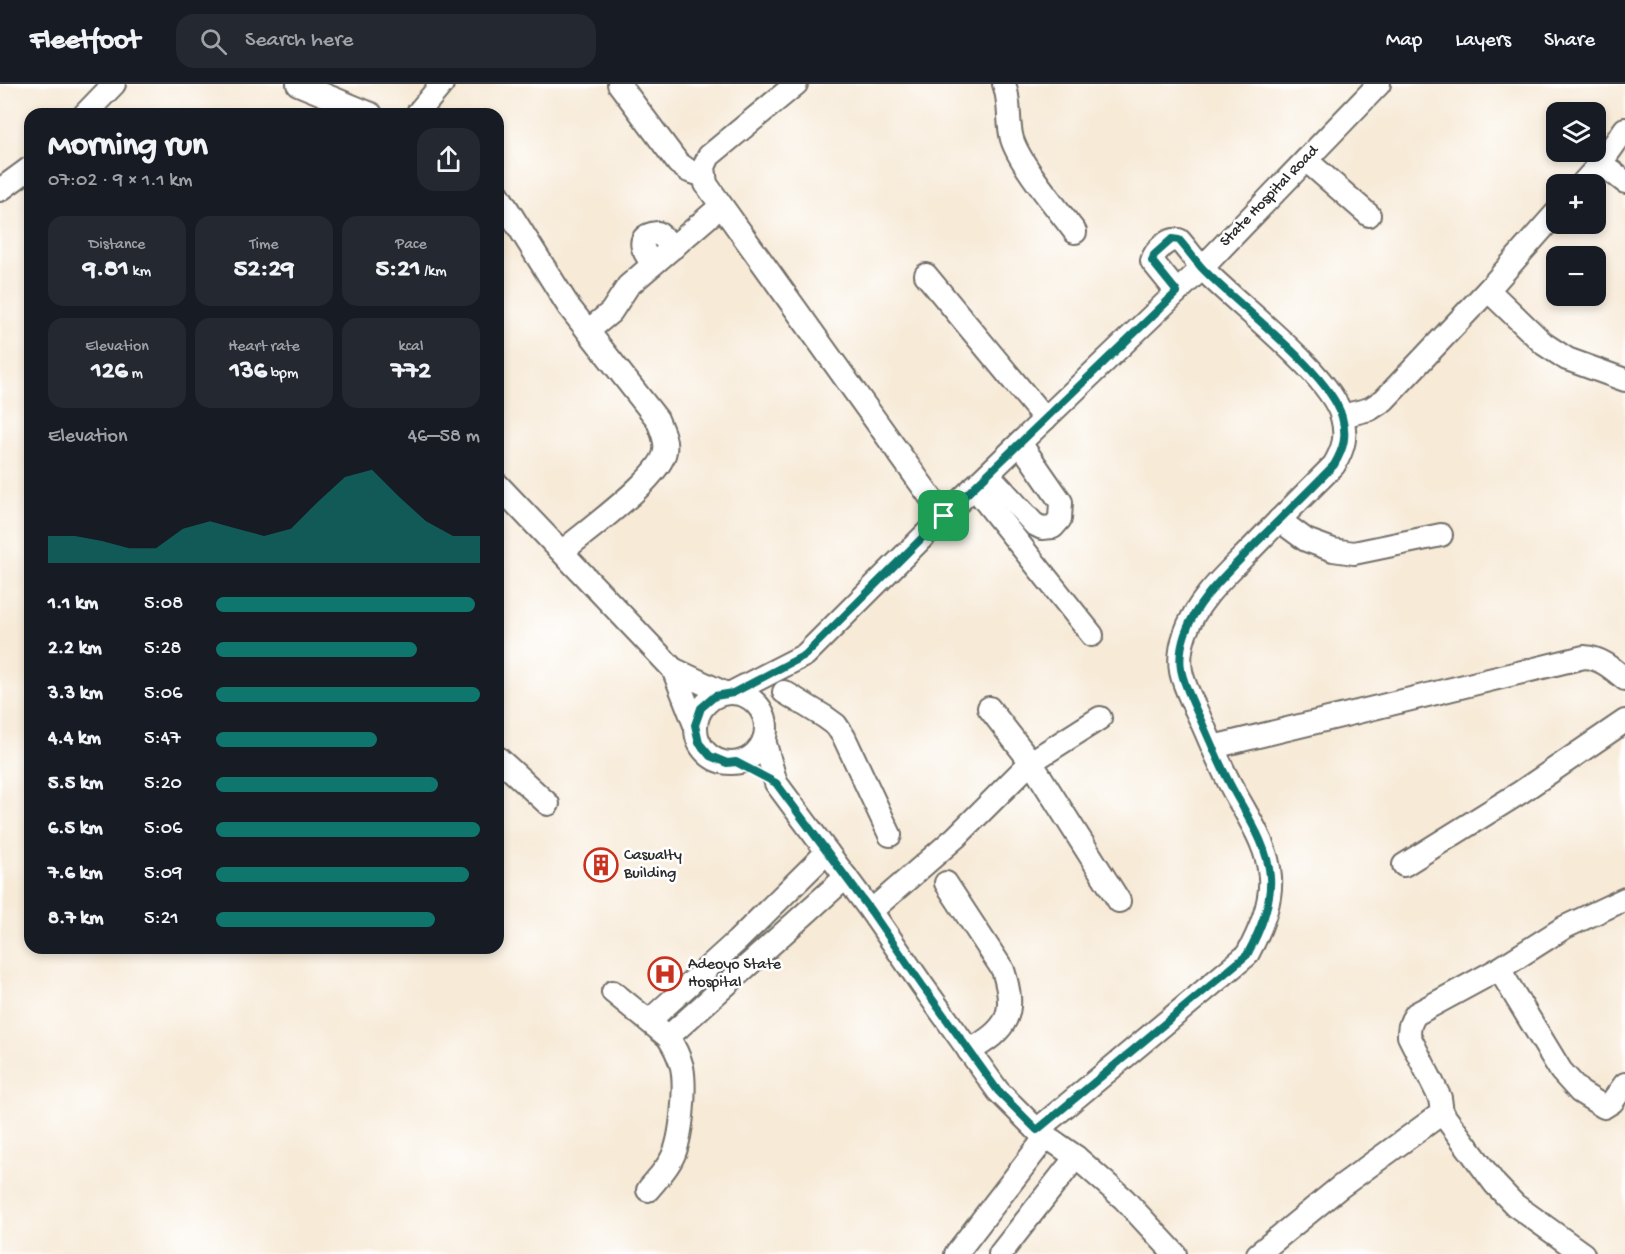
<!DOCTYPE html>
<html lang="en">
<head>
<meta charset="utf-8">
<style>
  :root { --surface:#171b24; --page:#242831; --text:#f1f3f6; --muted:#9ea1a6; --line:#363941; --accent:#0f766e }
  body { margin:0; font-family:"Gochi Hand",sans-serif; background:var(--page); color:var(--text); height:100vh; display:flex; flex-direction:column; font-size:22px; white-space:nowrap }
  * { box-sizing:border-box; margin:0 }
  p { font-size:20px; color:var(--muted) }
  .icon { flex:none; width:33px; height:33px; fill:none; stroke:currentColor; stroke-width:2; stroke-linecap:round; stroke-linejoin:round }
  .map { position:relative; flex:1; overflow:hidden }
  .side { position:absolute; left:24px; top:24px; width:480px; height:846px; display:flex; flex-direction:column; background:var(--surface); border-radius:18px; box-shadow:0 3px 9px #0003 }
  .side>* { flex:none }
  .fabs { position:absolute; left:1546px; top:18px; display:grid; gap:12px }
  .fabs a { display:grid; place-items:center; width:60px; height:60px; border-radius:12px; background:var(--surface); box-shadow:0 3px 9px #0003; font-size:30px }
  .pin { position:absolute; display:grid; place-items:center; width:51px; height:51px; color:#fff; margin:-26px; border-radius:12px; box-shadow:0 3px 9px #0006 }
  .round { display:grid; place-items:center; flex:none; width:63px; height:63px; border-radius:18px; background:var(--page) }
  .headline { display:flex; align-items:center; justify-content:space-between; height:102px; padding:0 24px }
  h1 { font-size:33px; font-weight:700; line-height:45px }
  .metrics { display:grid; grid-template-columns:repeat(3,1fr); gap:9px; height:102px; padding:6px 24px }
  .metrics div { display:grid; align-content:center; border-radius:15px; background:var(--page); text-align:center }
  .metrics b { font-size:26px; font-weight:700 }
  .metrics small { font-size:16px; font-weight:400 }
  .metrics p { font-size:16px }
  .chart { height:168px; padding:12px 24px }
  .chart p { display:flex; justify-content:space-between }
  .chart svg { width:100%; height:108px; margin-top:6px; fill:var(--accent); opacity:.7 }
  ul { padding:0 24px; list-style:none; font-size:20px }
  li { display:grid; grid-template-columns:96px 72px 1fr; align-items:center; height:45px }
  li i { height:15px; border-radius:8px; background:var(--accent) }
  header { display:flex; align-items:center; gap:36px; box-sizing:border-box; height:84px; padding:0 30px; background:var(--surface); border-bottom:2px solid var(--line) }
  header strong { font-size:28px }
  nav { display:flex; gap:33px; margin-inline-start:auto; font-size:21px }
  .search { width:420px; height:54px; background:var(--page); display:flex; align-items:center; gap:15px; box-sizing:border-box; padding:0 21px; border-radius:18px; color:var(--muted); font-size:22px }
  .map>svg:first-child { display:block }
  .lines { fill:none; stroke-linecap:round; stroke-linejoin:round }
  .minor-casing { stroke:#726e67; stroke-width:26 }
  .minor { stroke:#fff; stroke-width:22 }
  .route-casing { stroke:#fff; stroke-width:12 }
  .route { stroke:#0f766e; stroke-width:8 }
  .labels { text-anchor:middle; dominant-baseline:central; stroke-width:5; stroke-linejoin:round; paint-order:stroke }
  .street-label { font-size:16px; fill:#2b2b2b; stroke:#fff }
  .poi-label { font-size:16px; fill:#2b2b2b; stroke:#fff; text-anchor:start }
</style>
</head>
<body>
<header>
<strong>Fleetfoot</strong>
<div class="search"><svg class="icon" aria-label="search" viewBox="0 0 24 24"><circle cx="10" cy="10" r="6"/><path d="M15 15l6 6"/></svg>Search here</div>
<nav><a>Map</a><a>Layers</a><a>Share</a></nav>
</header>
<div class="map">
<svg width="1625" height="1170" viewBox="0 0 1625 1170">
  <rect width="100%" height="100%" fill="#fff"/>
  <filter id="ink" filterUnits="userSpaceOnUse"><feTurbulence type="fractalNoise" baseFrequency=".0167" numOctaves="2"/><feDisplacementMap in="SourceGraphic" scale="12" xChannelSelector="R" yChannelSelector="G"/><feConvolveMatrix kernelMatrix="1 2 1 2 8 2 1 2 1" color-interpolation-filters="sRGB"/></filter>
  <filter id="wash" filterUnits="userSpaceOnUse"><feTurbulence type="fractalNoise" baseFrequency=".008" numOctaves="4" result="noise"/><feDisplacementMap in="SourceGraphic" scale="24" xChannelSelector="R" yChannelSelector="G"/><feGaussianBlur stdDeviation="1.35" result="paint"/><feColorMatrix in="noise" values="0 0 0 0 0 0 0 0 0 0 0 0 0 0 0 0 0 1.4 0 .05"/><feComposite in="paint" operator="in"/></filter>
  <g filter="url(#wash)">
    <rect width="100%" height="100%" fill="#f7ead7"/>
  </g>
  <g filter="url(#ink)">
    <g class="lines">
      <defs>
        <g id="minor">
          <path d="M298 0 371 30"/>
          <path d="M619 0 678 79 689 87 705 92"/>
          <path d="M796 0 709 72 704 83 706 100 944 432"/>
          <path d="M1004 0C1011 18 1007 37 1012 55 1020 81 1058 125 1075 148"/>
          <path d="M85 30 114 0"/>
          <path d="M417 30 442 0"/>
          <path d="M1306 76 1369 131"/>
          <path d="M1601 79 1625 98"/>
          <path d="M1582 100 1601 79 1625 45"/>
          <path d="M0 106 30 84"/>
          <path d="M498 110 569 223 657 335C661 345 667 356 665 367 662 393 585 448 563 467"/>
          <path d="M653 180C643 168 633 151 658 149L674 163"/>
          <path d="M926 191 1045 335"/>
          <path d="M1488 206 1544 260 1567 275 1625 296"/>
          <path d="M588 247 611 228 628 202 721 122"/>
          <path d="M1342 332 1370 325 1384 316 1488 206 1557 128"/>
          <path d="M988 390 1034 440 1042 444 1053 443 1060 435 1061 418 1020 359"/>
          <path d="M498 401 673 585 724 609"/>
          <path d="M974 403 1092 551"/>
          <path d="M1279 436 1306 456 1333 466 1354 469 1441 451"/>
          <path d="M673 585 695 641"/>
          <path d="M733 608 805 571 944 432 1202 184 1379 0"/>
          <path d="M784 608 825 633 836 641 844 653 890 751"/>
          <circle cx="731" cy="644" r="35"/>
          <path d="M989 624 1031 678 1119 817"/>
          <path d="M764 656 776 699 871 827 922 901 998 1007 1037 1046 1076 1073 1124 1115 1175 1170"/>
          <path d="M1213 663 1584 573C1601 574 1612 584 1625 595"/>
          <path d="M498 674 548 720"/>
          <path d="M1404 781 1521 708 1625 637"/>
          <path d="M946 799 1003 886C1017 930 1008 945 969 967"/>
          <path d="M871 827 956 753 1031 678 1100 634"/>
          <path d="M1499 885 1561 987 1580 1008 1604 1023 1612 1018 1625 1000"/>
          <path d="M613 908 668 953C674 962 679 972 682 983 686 1004 682 1053 673 1072 668 1084 656 1096 648 1106"/>
          <path d="M650 936 737 857 827 768"/>
          <path d="M668 953 846 793"/>
          <path d="M1037 1046 1247 871C1259 849 1272 819 1270 793 1268 759 1244 728 1229 698 1217 675 1208 651 1197 628 1183 598 1174 583 1185 550 1197 515 1229 488 1254 462 1281 434 1307 408 1334 381 1344 364 1347 352 1342 333 1330 289 1236 220 1202 184 1194 175 1187 165 1179 156 1168 154 1155 166 1152 177L1177 208"/>
          <path d="M956 1170 1046 1053"/>
          <path d="M1000 1170 1076 1073"/>
          <path d="M1258 1170 1340 1103 1442 1029"/>
          <path d="M1583 1170 1515 1121 1495 1100 1442 1029 1440 1014 1409 952C1409 943 1410 938 1416 930L1499 885 1565 843 1625 815"/>
        </g>
      </defs>
      <!-- minor casing -->
      <use href="#minor" class="minor-casing"/>
      <!-- minor -->
      <use href="#minor" class="minor"/>
    </g>
  </g>
  <g class="lines" filter="url(#ink)">
    <defs>
      <path id="route" d="M1172 155 1179 156C1187 165 1194 175 1202 184 1236 220 1330 289 1342 333 1347 352 1344 364 1334 381 1308 408 1281 434 1254 461 1229 488 1197 515 1185 550 1174 583 1184 598 1197 628 1208 651 1217 675 1229 698 1244 728 1268 759 1270 793 1272 819 1259 849 1247 871L1037 1046 998 1007 922 901 871 827 776 699 736 678 727 679 710 672 699 659 695 641 701 624 715 612 733 609 805 571 944 432 1177 208 1152 177 1154 171Z"/>
    </defs>
    <!-- route casing -->
    <use href="#route" class="route-casing"/>
    <!-- route -->
    <use href="#route" class="route"/>
  </g>
  <!-- icons -->
  <defs>
    <symbol id="building-ring" viewBox="-11 -11 22 22"><circle r="9.5" fill="#fff" stroke="#c8321e" stroke-width="1.5"/><path d="M-4-6H4V6H1V3H-1V6H-4ZM-2.5-4.3h1.7v1.8h-1.7ZM.8-4.3h1.7v1.8H.8ZM-2.5-1h1.7V.8h-1.7ZM.8-1h1.7V.8H.8Z" fill="#c8321e"/></symbol>
    <symbol id="hospital-ring" viewBox="-11 -11 22 22"><circle r="9.5" fill="#fff" stroke="#c8321e" stroke-width="1.5"/><path d="M-5-5h3v3.5h4V-5h3V5h-3V1.5h-4V5h-3Z" fill="#c8321e"/></symbol>
  </defs>
  <g fill-rule="evenodd">
    <use href="#building-ring" x="582" y="762" width="38" height="38"/>
    <use href="#hospital-ring" x="646" y="871" width="38" height="38"/>
  </g>
  <g class="labels">
    <!-- street labels -->
    <g class="street-label">
      <text transform="translate(1270 113) rotate(-46)">State Hospital Road</text>
    </g>
    <!-- poi labels -->
    <g class="poi-label">
      <text x="624" y="772">Casualty<tspan x="624" dy="18">Building</tspan></text>
      <text x="688" y="881">Adeoyo State<tspan x="688" dy="18">Hospital</tspan></text>
    </g>
  </g>
</svg>
<div class="fabs">
<a><svg class="icon" aria-label="layers" viewBox="0 0 24 24"><path d="M12 4l9 5-9 5-9-5zM3 14l9 5 9-5"/></svg></a>
<a>+</a>
<a>−</a>
</div>
<div class="pin" style="left:944px;top:432px;background:#1e9e55"><svg class="icon" aria-label="arrive" viewBox="0 0 24 24"><path d="M6 21V4h12l-3 4 3 4H6"/></svg></div>
<section class="side">
<div class="headline"><div><h1>Morning run</h1><p>07:02 · 9 × 1.1 km</p></div><a class="round"><svg class="icon" aria-label="share" viewBox="0 0 24 24"><path d="M12 15V3M7 8l5-5 5 5M5 13v7h14v-7"/></svg></a></div>
<div class="metrics">
<div><p>Distance</p><b>9.81<small> km</small></b></div>
<div><p>Time</p><b>52:29</b></div>
<div><p>Pace</p><b>5:21<small> /km</small></b></div>
</div>
<div class="metrics">
<div><p>Elevation</p><b>126<small> m</small></b></div>
<div><p>Heart rate</p><b>136<small> bpm</small></b></div>
<div><p>kcal</p><b>772</b></div>
</div>
<div class="chart"><p><span>Elevation</span>46–58 m</p>
<svg viewBox="0 0 160 44" preserveAspectRatio="none"><path d="M0 44V33L10 33L20 35L30 38L40 38L50 30L60 27L70 30L80 33L90 30L100 19L110 9L120 6L130 17L140 27L150 33L160 33V44z"/></svg>
</div>
<ul>
<li><b>1.1 km</b>5:08<i style="width:98%"></i></li>
<li><b>2.2 km</b>5:28<i style="width:76%"></i></li>
<li><b>3.3 km</b>5:06<i style="width:100%"></i></li>
<li><b>4.4 km</b>5:47<i style="width:61%"></i></li>
<li><b>5.5 km</b>5:20<i style="width:84%"></i></li>
<li><b>6.5 km</b>5:06<i style="width:100%"></i></li>
<li><b>7.6 km</b>5:09<i style="width:96%"></i></li>
<li><b>8.7 km</b>5:21<i style="width:83%"></i></li>
</ul>
</section>
</div>
</body>
</html>
